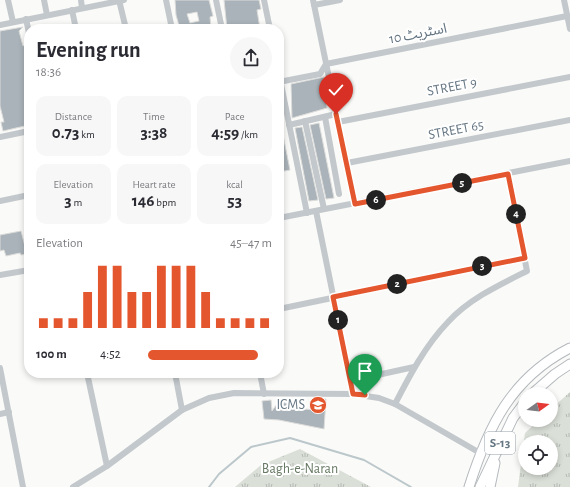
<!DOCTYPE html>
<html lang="en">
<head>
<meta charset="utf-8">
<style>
  :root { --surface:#fff; --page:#f7f7f7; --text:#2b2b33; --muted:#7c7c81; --accent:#e4572e }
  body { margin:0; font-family:"Alegreya Sans","Noto Sans Arabic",sans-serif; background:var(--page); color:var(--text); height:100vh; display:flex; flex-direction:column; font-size:15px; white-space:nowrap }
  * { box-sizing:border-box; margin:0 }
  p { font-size:13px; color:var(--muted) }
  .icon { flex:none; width:22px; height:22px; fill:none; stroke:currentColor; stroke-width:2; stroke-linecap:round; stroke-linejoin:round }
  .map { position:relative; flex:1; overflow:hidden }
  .sheet { position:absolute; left:24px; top:24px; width:260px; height:354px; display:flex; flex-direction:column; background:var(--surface); border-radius:16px; box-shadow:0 2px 6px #0003 }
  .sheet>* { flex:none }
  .needle { width:26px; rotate:75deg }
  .fabs { position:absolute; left:518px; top:387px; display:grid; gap:8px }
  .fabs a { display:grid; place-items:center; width:40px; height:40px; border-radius:50%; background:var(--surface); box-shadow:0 2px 6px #0003; font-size:20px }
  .pin { position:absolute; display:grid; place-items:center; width:34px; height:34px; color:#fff; margin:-41px -17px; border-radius:50% 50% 50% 0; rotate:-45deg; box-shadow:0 0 4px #0007 }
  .pin .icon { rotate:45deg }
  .km { position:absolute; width:20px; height:20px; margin:-10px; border-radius:50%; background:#222; color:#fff; font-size:11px; line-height:20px; text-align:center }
  .round { display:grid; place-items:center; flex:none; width:42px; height:42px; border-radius:21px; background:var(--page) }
  .head { display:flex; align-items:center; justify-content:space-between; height:68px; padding:0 12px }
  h1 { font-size:22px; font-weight:700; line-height:30px }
  .metrics { display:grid; grid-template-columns:repeat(3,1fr); gap:6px; height:68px; padding:4px 12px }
  .metrics div { display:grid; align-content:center; border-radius:10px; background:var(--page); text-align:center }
  .metrics b { font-size:17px; font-weight:700 }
  .metrics small { font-size:11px; font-weight:400 }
  .metrics p { font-size:11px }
  .chart { height:112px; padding:8px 12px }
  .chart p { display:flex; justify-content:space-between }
  .chart svg { width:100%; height:72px; margin-top:4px; stroke:var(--accent); stroke-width:6 }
  ul { padding:0 12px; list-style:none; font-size:13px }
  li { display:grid; grid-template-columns:64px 48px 1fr; align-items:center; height:30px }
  li i { height:10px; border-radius:5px; background:var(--accent) }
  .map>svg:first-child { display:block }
  .grass { fill:url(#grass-tufts); fill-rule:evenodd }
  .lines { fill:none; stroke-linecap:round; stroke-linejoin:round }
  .stream { stroke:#bbc7cb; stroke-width:2 }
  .building { fill:#aab3b9; stroke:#dcdcda; fill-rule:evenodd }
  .highway-casing { stroke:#b4b9bd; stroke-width:11 }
  .minor { stroke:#c3c8cc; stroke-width:6 }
  .highway { stroke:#fff; stroke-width:9 }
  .route-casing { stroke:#fff; stroke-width:8 }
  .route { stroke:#e4572e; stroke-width:5 }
  .labels { text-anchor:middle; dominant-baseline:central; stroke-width:4; stroke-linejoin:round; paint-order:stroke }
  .shield { fill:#fff; stroke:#939fa8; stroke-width:1 }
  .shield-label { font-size:13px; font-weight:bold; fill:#657683 }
  .street-label { font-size:14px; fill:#657683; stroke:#fff }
  .poi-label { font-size:14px; fill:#657683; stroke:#fff; text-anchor:end }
  .park-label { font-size:14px; fill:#687a64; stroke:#fff }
</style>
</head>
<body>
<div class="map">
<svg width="570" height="487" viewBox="0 0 570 487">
  <defs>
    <pattern id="grass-tufts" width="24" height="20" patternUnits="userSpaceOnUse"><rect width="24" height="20" fill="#dadfd7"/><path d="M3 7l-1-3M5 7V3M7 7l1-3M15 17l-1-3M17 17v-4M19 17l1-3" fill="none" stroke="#b4b9b4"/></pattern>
  </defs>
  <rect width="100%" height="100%" fill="#fafaf8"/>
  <!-- grass -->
  <g class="grass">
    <path d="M570 392V487H518L525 433 539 420H551V409ZM525 442H551V468H525Z"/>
    <path d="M300 449 371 487H235L261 465Z"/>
  </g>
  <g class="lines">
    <!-- stream -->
    <path class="stream" d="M209 487 219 474 251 447 290 438 364 460 411 487"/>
  </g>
  <!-- building -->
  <g class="building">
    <path d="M175 0H209L213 16 210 17 211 29H180L176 15ZM197 12 199 21 190 23 187 14Z"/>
    <path d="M224 0H259L261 9 257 10 260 29H227Z"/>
    <path d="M23 27 19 31 23 46 25 45 29 75V125L3 131 1 122H4L0 106V31Z"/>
    <path d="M324 77 327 108 292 118 291 84Z"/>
    <path d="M319 123 334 198 326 199 310 125Z"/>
    <path d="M279 125H281L290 170 279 172Z"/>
    <path d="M302 127 318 200 309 201 295 128Z"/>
    <path d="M21 231 27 254 21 255 20 253 6 256 4 250 0 251V235Z"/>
    <path d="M326 399 324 429 279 420 264 419 262 401 271 400 272 411 279 401 285 403 303 404 304 409 316 410 318 400Z"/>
  </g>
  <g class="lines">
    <defs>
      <g id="highway">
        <path d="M532 394 555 374 570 364"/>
        <path d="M469 487C488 427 511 378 570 348"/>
        <path d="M480 487 513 418 525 402"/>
        <path d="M490 487 495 463"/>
      </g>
    </defs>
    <!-- highway casing -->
    <use href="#highway" class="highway-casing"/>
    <!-- minor -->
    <g class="minor">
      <path d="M8 0 13 22"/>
      <path d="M44 0 47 15"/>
      <path d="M81 0 82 8"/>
      <path d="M119 0 126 29"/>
      <path d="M166 0 172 29"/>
      <path d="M216 0 222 29"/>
      <path d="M264 0 270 29"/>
      <path d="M313 0 355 204"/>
      <path d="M564 0 570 29"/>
      <path d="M314 5 340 0"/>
      <path d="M72 10 76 29"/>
      <path d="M26 19 29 33"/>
      <path d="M0 25 124 0"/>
      <path d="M279 74 307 213"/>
      <path d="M279 82 320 74 326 64 567 16"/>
      <path d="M325 117 339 194"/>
      <path d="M305 121 324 209"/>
      <path d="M338 122 570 77"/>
      <path d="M289 125 336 114"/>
      <path d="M0 137 29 131"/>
      <path d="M347 163 570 120"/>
      <path d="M0 201 29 195"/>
      <path d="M316 211 353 394"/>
      <path d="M279 218 570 161"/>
      <path d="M0 275 29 270"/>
      <path d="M279 309 525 258"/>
      <path d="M0 368 23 487"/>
      <path d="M87 373 107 466"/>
      <path d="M175 373 182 410"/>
      <path d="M260 373 264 394"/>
      <path d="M350 381 414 367"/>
      <path d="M395 404C410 375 425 346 448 322 469 299 499 285 527 271L508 175"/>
      <path d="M0 414 9 412"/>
      <path d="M73 487 107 466 182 410 209 398 234 393 353 394 379 398 395 404 480 453"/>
    </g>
    <!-- highway -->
    <use href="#highway" class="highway"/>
  </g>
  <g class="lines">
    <defs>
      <path id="route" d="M336 114 355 204 508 174 525 258 333 297 353 394 365 395"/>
    </defs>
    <!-- route casing -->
    <use href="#route" class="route-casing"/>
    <!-- route -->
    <use href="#route" class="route"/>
  </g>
  <!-- icons -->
  <defs>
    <symbol id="school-disc" viewBox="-11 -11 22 22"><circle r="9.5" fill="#e4572e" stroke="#fff"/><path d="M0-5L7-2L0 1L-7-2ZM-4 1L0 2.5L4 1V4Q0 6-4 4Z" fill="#fff"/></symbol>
  </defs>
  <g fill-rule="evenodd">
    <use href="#school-disc" x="308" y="395" width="20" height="20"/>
  </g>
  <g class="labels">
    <!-- shield labels -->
    <rect class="shield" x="485" y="432" width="30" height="22" rx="3"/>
    <g class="shield-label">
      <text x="500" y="443">S-13</text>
    </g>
    <!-- street labels -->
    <g class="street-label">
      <text transform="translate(418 34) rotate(-11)">اسٹریٹ 10</text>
      <text transform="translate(452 87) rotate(-11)">STREET 9</text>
      <text transform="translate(456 130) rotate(-11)">STREET 65</text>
    </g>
    <!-- poi labels -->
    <g class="poi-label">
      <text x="305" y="405">ICMS</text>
    </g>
    <!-- park labels -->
    <g class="park-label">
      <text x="300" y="469">Bagh-e-Naran</text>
    </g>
  </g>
</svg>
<div class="fabs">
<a><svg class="needle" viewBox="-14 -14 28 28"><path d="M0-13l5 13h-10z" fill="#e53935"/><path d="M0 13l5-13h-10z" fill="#7c7c81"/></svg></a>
<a><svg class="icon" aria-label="locate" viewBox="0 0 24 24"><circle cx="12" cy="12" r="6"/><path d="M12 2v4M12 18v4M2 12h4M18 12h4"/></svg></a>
</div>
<div class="pin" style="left:365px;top:395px;background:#1e9e55"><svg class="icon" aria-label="arrive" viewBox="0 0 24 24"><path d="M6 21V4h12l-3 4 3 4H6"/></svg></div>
<div class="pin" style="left:336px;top:114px;background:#d93025"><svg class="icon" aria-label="check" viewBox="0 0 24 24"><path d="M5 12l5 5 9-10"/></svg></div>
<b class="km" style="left:338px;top:320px">1</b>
<b class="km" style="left:397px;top:284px">2</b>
<b class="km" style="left:482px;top:266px">3</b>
<b class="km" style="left:516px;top:214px">4</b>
<b class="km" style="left:462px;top:183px">5</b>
<b class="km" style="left:376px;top:200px">6</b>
<section class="sheet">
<div class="head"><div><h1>Evening run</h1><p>18:36</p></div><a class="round"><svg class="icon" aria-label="share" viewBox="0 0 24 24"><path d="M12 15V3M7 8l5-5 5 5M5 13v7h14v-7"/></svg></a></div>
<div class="metrics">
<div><p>Distance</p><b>0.73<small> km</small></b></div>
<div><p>Time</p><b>3:38</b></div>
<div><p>Pace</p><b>4:59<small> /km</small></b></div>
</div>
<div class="metrics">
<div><p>Elevation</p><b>3<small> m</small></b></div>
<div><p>Heart rate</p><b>146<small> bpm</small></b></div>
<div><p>kcal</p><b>53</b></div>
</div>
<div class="chart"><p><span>Elevation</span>45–47 m</p>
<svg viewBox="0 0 160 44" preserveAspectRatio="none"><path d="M5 44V38M15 44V38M25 44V38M35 44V22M45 44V6M55 44V6M65 44V22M75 44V22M85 44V6M95 44V6M105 44V6M115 44V22M125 44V38M135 44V38M145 44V38M155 44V38"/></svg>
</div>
<ul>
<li><b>100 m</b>4:52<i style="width:89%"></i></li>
</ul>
</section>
</div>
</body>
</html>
